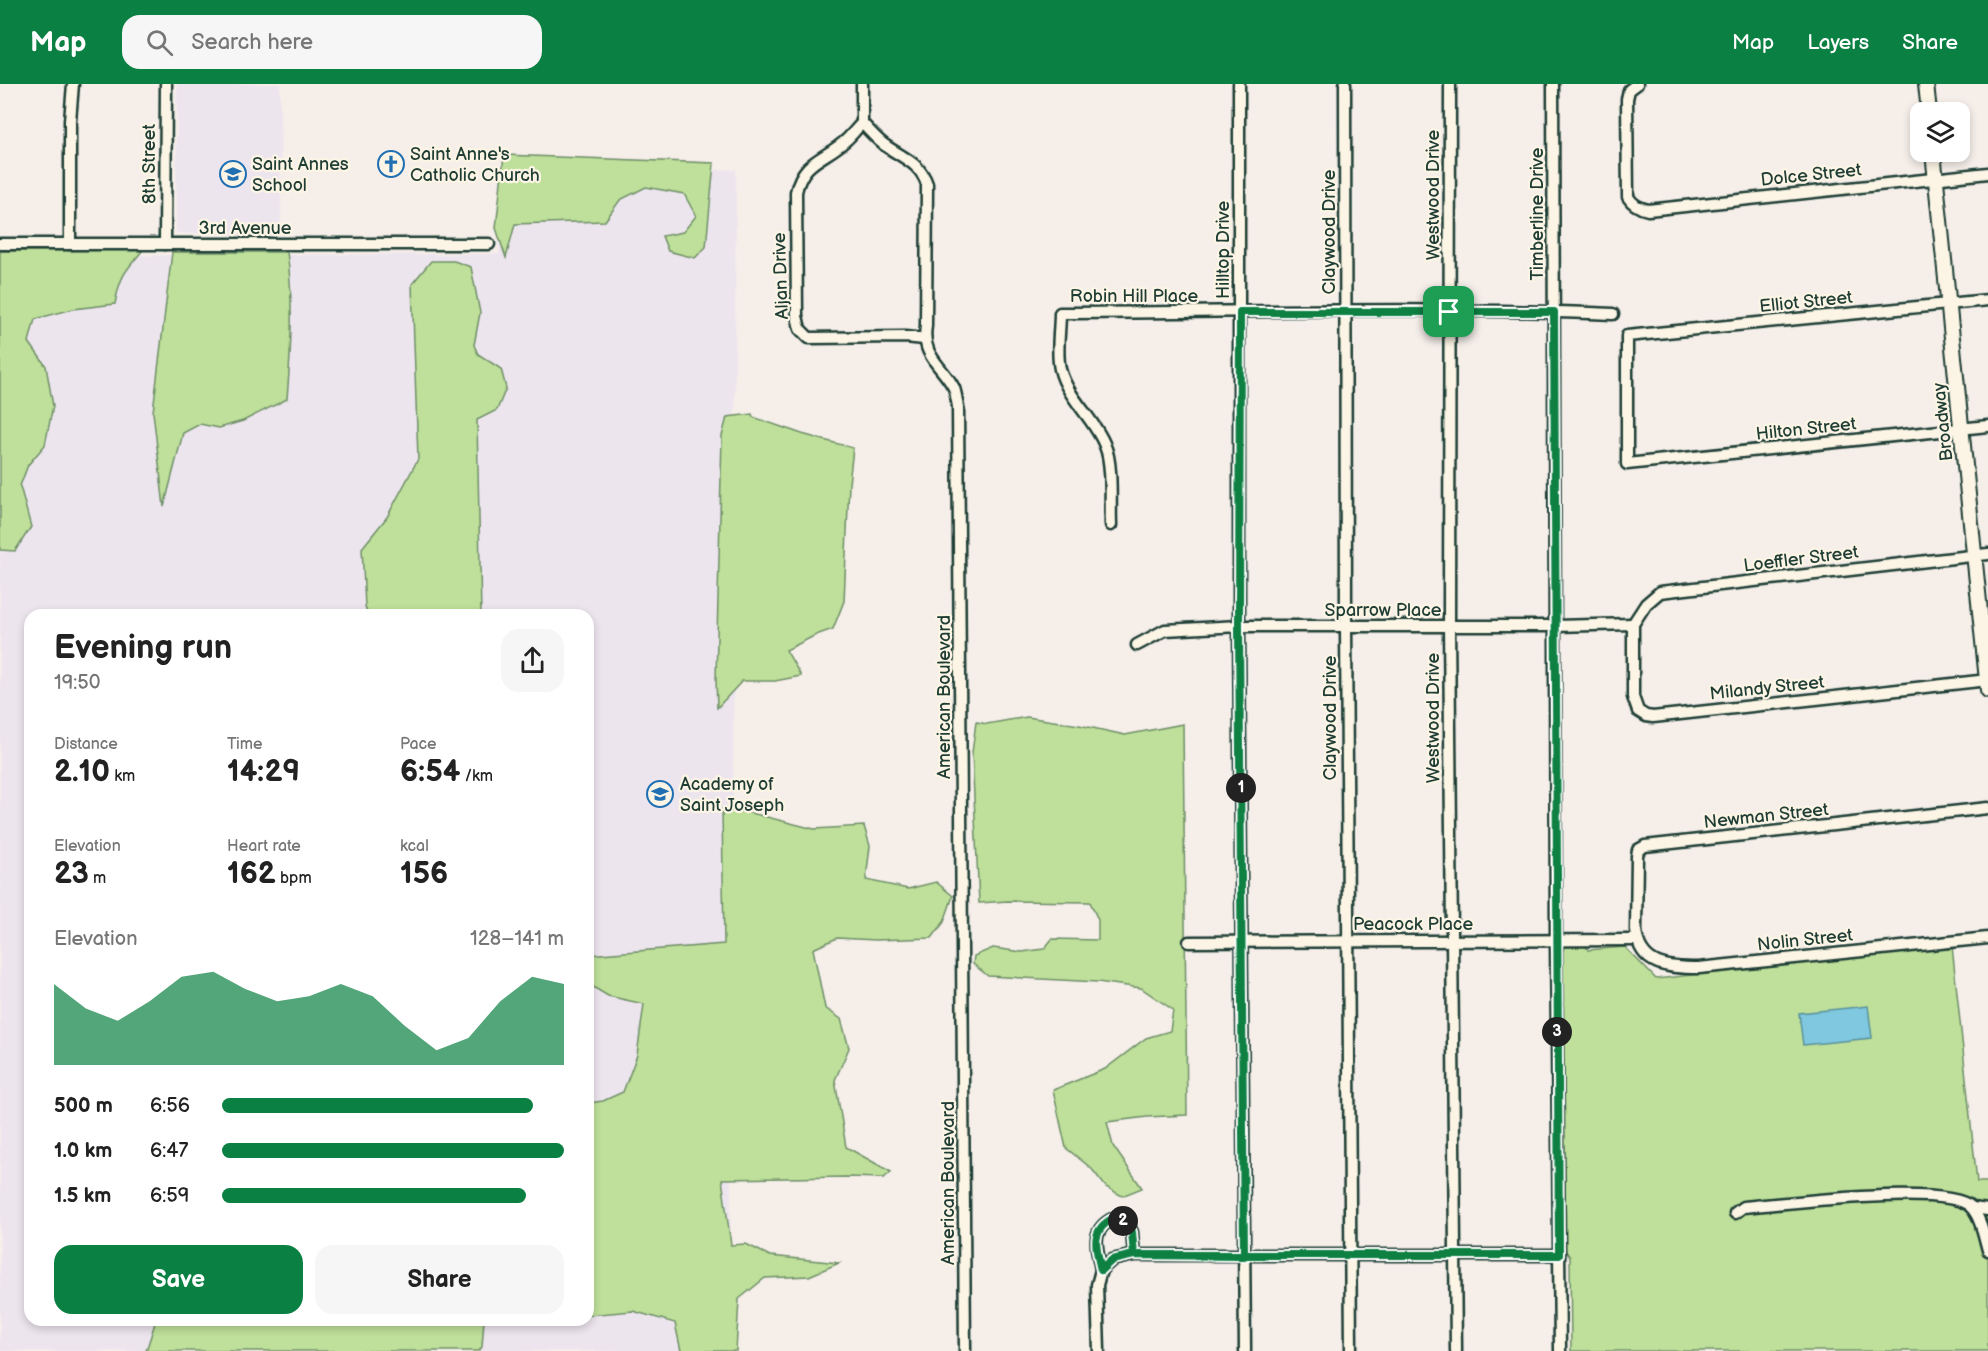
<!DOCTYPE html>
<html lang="en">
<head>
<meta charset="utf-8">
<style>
  :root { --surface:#fff; --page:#f6f6f6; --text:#222; --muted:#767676; --accent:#0b8043 }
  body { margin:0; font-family:"Balsamiq Sans",sans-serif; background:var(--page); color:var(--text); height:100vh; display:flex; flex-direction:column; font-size:22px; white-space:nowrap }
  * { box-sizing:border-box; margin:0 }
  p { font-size:20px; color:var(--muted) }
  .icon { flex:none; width:33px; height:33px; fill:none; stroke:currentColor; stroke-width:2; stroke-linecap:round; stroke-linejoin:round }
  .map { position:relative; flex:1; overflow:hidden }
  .sheet { position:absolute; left:24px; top:525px; width:570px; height:717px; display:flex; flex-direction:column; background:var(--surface); border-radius:18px; box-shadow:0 3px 9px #0003 }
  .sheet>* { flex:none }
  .fabs { position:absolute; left:1910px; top:18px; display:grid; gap:12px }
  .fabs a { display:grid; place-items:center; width:60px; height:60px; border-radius:12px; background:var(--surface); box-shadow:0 3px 9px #0003; font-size:30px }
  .pin { position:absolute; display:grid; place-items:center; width:51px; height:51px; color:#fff; margin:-26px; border-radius:12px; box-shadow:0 3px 9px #0006 }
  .km { position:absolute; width:30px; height:30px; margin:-15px; border-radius:50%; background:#222; color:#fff; font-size:16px; line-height:30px; text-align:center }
  .round { display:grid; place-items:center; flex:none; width:63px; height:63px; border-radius:18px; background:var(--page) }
  .headline { display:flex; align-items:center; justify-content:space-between; height:102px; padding:0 30px }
  h1 { font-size:33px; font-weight:700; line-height:45px }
  .stats { display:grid; grid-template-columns:repeat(3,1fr); gap:9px; height:102px; padding:6px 30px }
  .stats div { display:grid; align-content:center }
  .stats b { font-size:30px; font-weight:700 }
  .stats small { font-size:16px; font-weight:400 }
  .stats p { font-size:16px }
  .chart { height:168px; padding:12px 30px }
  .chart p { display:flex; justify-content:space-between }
  .chart svg { width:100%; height:108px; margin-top:6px; fill:var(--accent); opacity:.7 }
  .button { display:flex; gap:12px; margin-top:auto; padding:12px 30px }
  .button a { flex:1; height:69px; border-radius:18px; background:var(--accent); color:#fff; font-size:24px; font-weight:700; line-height:69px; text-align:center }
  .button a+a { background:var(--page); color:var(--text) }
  ul { padding:0 30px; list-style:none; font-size:20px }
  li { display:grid; grid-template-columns:96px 72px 1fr; align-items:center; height:45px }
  li i { height:15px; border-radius:8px; background:var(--accent) }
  header { display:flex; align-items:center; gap:36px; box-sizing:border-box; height:84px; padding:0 30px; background:var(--accent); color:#fff }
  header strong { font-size:28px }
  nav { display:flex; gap:33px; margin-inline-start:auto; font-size:21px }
  .search { width:420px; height:54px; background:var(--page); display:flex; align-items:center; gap:15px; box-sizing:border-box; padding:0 21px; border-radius:18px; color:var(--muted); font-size:22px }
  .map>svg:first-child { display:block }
  .built { fill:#ede5ee; fill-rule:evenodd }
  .green { fill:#bee09a; stroke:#6e8e67; stroke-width:1.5 }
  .water { fill:#7fc8df; stroke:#59909b; stroke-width:1.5 }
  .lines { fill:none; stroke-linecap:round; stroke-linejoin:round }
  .street-casing { stroke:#1f3d34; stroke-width:15 }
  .secondary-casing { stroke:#1f3d34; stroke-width:18 }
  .street { stroke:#fcf5e5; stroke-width:10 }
  .secondary { stroke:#fcf5e5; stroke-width:14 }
  .route-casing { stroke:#fff; stroke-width:12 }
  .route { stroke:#0b8043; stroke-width:8 }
  .labels { text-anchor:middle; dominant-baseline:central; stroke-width:4.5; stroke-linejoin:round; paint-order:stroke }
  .poi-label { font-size:18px; fill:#1f3d34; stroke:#fcf5e5; text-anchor:start }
  .street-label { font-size:18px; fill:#1f3d34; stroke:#fcf5e5 }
</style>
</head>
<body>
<header>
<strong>Map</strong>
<div class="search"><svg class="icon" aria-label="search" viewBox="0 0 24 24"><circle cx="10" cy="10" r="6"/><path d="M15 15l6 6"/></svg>Search here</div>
<nav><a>Map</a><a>Layers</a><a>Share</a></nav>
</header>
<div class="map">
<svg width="1988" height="1267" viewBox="0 0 1988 1267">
  <rect width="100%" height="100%" fill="#f5eee9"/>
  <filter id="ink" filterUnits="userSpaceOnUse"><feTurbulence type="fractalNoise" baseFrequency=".0167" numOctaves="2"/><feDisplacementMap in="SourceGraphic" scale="12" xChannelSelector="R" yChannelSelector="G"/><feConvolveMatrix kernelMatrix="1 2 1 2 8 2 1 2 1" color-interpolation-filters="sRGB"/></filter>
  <g filter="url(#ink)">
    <!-- built -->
    <g class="built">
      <path d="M177 0H280L281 150 176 149Z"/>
      <path d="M499 83 736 86 730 1267H0V172L499 170ZM30 531H588V1236H30Z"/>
    </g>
    <!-- green -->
    <g class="green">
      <path d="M504 71 714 79 706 163 695 174 668 167 662 152 683 148 696 132 684 110 646 103 620 116 605 137 515 140 506 174 496 144Z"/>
      <path d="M143 166C125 187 120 192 115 220L73 225 35 235 29 258 46 282 53 322 45 361 28 381 20 402 31 443 15 467 0 466V167Z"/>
      <path d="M172 168H287C294 217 291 265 287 315L243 337 219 344 200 340 183 349 164 423 153 328Z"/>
      <path d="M431 177H454L471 183 480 229 474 261 478 270 501 285 506 304 497 326 477 336 481 531H368L365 522 362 464 387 433 418 375 412 200Z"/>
      <path d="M752 330 753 333 802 350 853 364 849 400 844 517 833 545 816 551 786 566 801 592 775 597H742L717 624 716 595 722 352 727 333Z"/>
      <path d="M1027 633 1079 641 1125 651 1183 640 1187 1031 1147 1033 1107 1038 1113 1062 1142 1104 1122 1112 1106 1103 1091 1084 1066 1064 1053 1006 1105 985 1146 954 1170 947 1173 926 1141 904 1098 898 988 892 973 880 974 872 993 864 1022 868 1044 865 1052 855 1098 856V836L1090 818 1008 817 979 819 972 669 976 638 987 640Z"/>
      <path d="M722 725 751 729 814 745 864 742 870 762 866 796 908 805 936 798 953 812 944 838 932 854 876 856 837 854 813 865 825 924 841 935 849 964 835 996 846 1063 891 1088 884 1094 847 1093 722 1095 731 1161 746 1160 770 1172 839 1179 809 1192 765 1194 739 1215 736 1267H681L675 1239 633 1227 588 1231V1023L589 1019 603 1017 623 1008 637 971 644 920 608 912 588 900V871L724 860Z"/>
      <path d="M1585 861 1588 866 1625 863 1656 895 1952 862 1977 1098H1988V1267H1571L1570 1173 1563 1163 1559 875 1565 862Z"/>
      <path d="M156 1236H484L482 1263 479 1267H146Z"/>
    </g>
    <!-- water -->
    <path class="water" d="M1868 922 1872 954 1803 961 1799 929Z"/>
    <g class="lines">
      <defs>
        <g id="street">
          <path d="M862 0V39C870 47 877 56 886 62 903 74 920 79 927 100L926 242C921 273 942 281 954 304 956 310 957 317 958 323L965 1267"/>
          <path d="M1239 0V542L1245 1267"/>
          <path d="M1345 0 1346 543 1351 1267"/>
          <path d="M1450 0 1449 542 1456 1267"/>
          <path d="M1553 0 1556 856 1560 1267"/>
          <path d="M1637 0 1629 6 1627 15 1628 113C1633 121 1639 124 1648 126L1988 89"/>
          <path d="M862 39C856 45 851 52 845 57 824 76 803 76 796 108L797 232 800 245 809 254 905 253 924 255"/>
          <path d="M0 160H489"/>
          <path d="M70 160V37L73 0"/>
          <path d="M165 160 166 0"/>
          <path d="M1988 216 1627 252V380L1988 342"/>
          <path d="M1111 441C1110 420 1113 380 1105 362 1095 335 1067 314 1060 285 1056 268 1060 247 1060 229 1244 228 1429 223 1613 230"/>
          <path d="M1988 470 1660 508 1646 520 1633 540V613L1638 627 1646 632 1653 633 1988 596"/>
          <path d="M1137 561 1165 546 1239 542H1555L1633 540"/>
          <path d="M1988 724 1645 762 1638 766 1637 772 1636 846C1639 883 1670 884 1699 884L1988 854"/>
          <path d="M1189 858 1637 856"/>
          <path d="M1972 1124 1988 1126"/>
          <path d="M1735 1129 1743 1123C1781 1120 1948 1099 1971 1123 1981 1134 1984 1152 1988 1166"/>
          <path d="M1101 1186C1097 1164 1089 1146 1114 1134L1127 1139 1132 1148 1134 1171"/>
          <path d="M1099 1267 1097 1201 1101 1186 1112 1176 1134 1171H1559"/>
        </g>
        <g id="secondary">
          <path d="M1926 0 1929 28"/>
          <path d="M1933 68 1988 606"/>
        </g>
      </defs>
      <!-- street casing -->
      <use href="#street" class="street-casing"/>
      <!-- secondary casing -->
      <use href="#secondary" class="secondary-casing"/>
      <!-- street -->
      <use href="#street" class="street"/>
      <!-- secondary -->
      <use href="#secondary" class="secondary"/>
    </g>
  </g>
  <g class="lines" filter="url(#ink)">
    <defs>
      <path id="route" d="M1449 228H1240L1239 542 1244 1172 1134 1171 1112 1176 1101 1186C1096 1164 1089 1146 1114 1134L1127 1139 1132 1148 1134 1171C1276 1172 1417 1170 1559 1171L1554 228H1449"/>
    </defs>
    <!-- route casing -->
    <use href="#route" class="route-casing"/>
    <!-- route -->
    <use href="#route" class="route"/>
  </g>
  <!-- icons -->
  <defs>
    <symbol id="church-ring" viewBox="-11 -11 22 22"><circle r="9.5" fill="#fcf5e5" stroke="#1f6fb2" stroke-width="1.5"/><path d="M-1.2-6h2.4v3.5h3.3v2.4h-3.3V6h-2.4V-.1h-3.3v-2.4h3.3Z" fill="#1f6fb2"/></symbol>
    <symbol id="school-ring" viewBox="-11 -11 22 22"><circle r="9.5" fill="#fcf5e5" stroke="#1f6fb2" stroke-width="1.5"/><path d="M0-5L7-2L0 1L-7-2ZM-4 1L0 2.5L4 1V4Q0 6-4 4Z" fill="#1f6fb2"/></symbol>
  </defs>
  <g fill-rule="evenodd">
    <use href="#church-ring" x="376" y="65" width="30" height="30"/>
    <use href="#school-ring" x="218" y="75" width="30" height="30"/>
    <use href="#school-ring" x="645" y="695" width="30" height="30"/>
  </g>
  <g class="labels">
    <!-- poi labels -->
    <g class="poi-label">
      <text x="410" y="70">Saint Anne's<tspan x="410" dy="21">Catholic Church</tspan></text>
      <text x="252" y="80">Saint Annes<tspan x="252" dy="21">School</tspan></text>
      <text x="680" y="700">Academy of<tspan x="680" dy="21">Saint Joseph</tspan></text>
    </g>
    <!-- street labels -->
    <g class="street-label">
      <text transform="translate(149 80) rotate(-90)">8th Street</text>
      <text transform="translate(1811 91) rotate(-6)">Dolce Street</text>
      <text transform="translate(1433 111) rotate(-90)">Westwood Drive</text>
      <text transform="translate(1537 130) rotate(-90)">Timberline Drive</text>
      <text x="245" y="144">3rd Avenue</text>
      <text transform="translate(1329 148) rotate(-90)">Claywood Drive</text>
      <text transform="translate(1223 166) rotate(-90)">Hilltop Drive</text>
      <text transform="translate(781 192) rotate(-92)">Aljan Drive</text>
      <text x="1134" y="212">Robin Hill Place</text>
      <text transform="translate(1806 218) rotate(-6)">Elliot Street</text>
      <text transform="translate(1943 338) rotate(-96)">Broadway</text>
      <text transform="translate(1806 345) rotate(-6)">Hilton Street</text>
      <text transform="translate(1801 475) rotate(-7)">Loeffler Street</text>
      <text x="1383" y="526">Sparrow Place</text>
      <text transform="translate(1767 604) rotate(-6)">Milandy Street</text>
      <text transform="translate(944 613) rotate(-90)">American Boulevard</text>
      <text transform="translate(1330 634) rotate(-90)">Claywood Drive</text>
      <text transform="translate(1433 634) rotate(-90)">Westwood Drive</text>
      <text transform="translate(1766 732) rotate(-6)">Newman Street</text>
      <text x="1413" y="840">Peacock Place</text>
      <text transform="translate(1805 856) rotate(-6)">Nolin Street</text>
      <text transform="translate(948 1099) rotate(-90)">American Boulevard</text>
    </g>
  </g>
</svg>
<div class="fabs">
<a><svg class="icon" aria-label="layers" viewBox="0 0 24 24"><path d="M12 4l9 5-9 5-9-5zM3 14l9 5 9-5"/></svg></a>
</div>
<div class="pin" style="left:1449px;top:228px;background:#1e9e55"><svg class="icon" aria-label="arrive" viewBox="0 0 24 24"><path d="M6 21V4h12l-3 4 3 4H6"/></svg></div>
<b class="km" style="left:1241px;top:704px">1</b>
<b class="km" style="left:1123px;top:1137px">2</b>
<b class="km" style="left:1557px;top:948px">3</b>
<section class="sheet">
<div class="headline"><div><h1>Evening run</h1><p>19:50</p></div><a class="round"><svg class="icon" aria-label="share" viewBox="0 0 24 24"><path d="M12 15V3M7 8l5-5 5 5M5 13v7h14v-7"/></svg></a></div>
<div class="stats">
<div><p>Distance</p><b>2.10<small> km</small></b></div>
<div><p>Time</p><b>14:29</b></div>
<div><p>Pace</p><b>6:54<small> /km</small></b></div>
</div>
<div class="stats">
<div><p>Elevation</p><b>23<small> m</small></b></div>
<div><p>Heart rate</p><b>162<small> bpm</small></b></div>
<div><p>kcal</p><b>156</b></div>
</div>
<div class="chart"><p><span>Elevation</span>128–141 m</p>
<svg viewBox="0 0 160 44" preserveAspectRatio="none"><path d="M0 44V11L10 21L20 26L30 18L40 8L50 6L60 13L70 18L80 16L90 11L100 16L110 28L120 38L130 33L140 18L150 8L160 11V44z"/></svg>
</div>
<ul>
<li><b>500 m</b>6:56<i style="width:91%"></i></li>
<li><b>1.0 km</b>6:47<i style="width:100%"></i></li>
<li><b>1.5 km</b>6:59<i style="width:89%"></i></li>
</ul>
<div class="button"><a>Save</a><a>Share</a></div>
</section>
</div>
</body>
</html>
